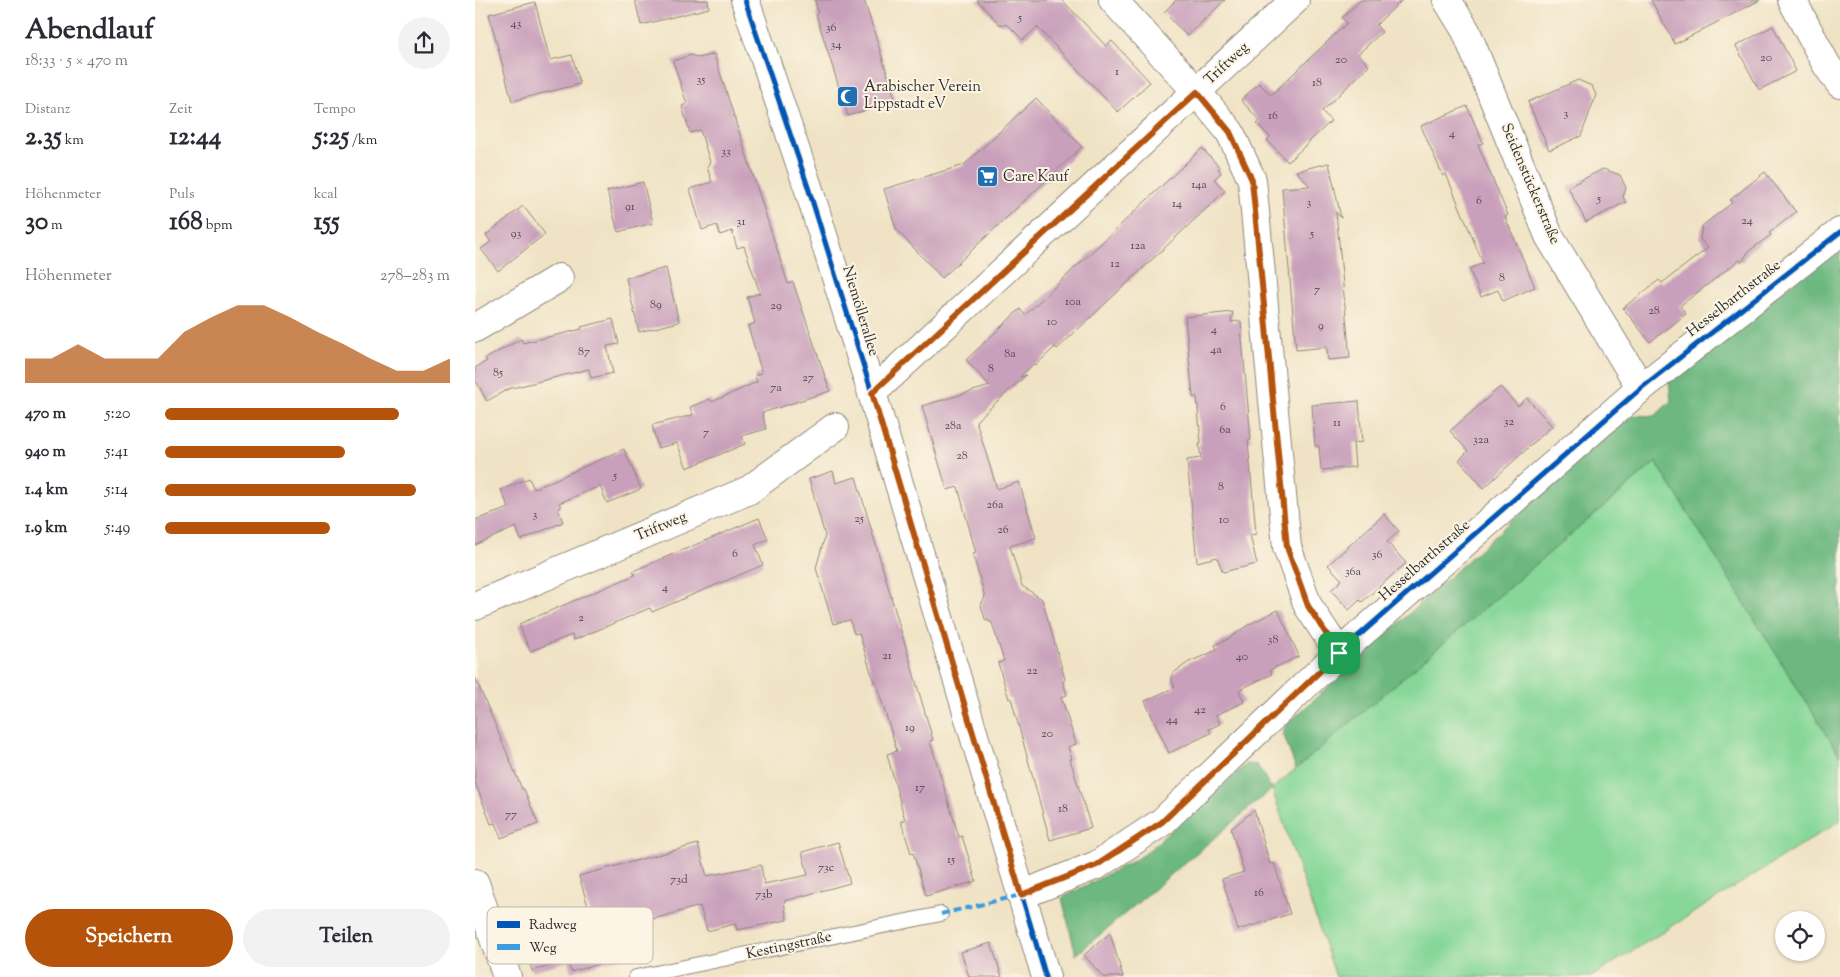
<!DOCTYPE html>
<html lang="de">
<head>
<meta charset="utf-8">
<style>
  :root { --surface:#fff; --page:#f2f2f3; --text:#2b2b33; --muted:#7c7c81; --accent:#b45309 }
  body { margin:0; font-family:"Sorts Mill Goudy",serif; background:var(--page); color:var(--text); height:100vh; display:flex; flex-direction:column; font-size:19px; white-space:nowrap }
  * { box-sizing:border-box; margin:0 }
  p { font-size:16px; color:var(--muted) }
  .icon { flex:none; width:28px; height:28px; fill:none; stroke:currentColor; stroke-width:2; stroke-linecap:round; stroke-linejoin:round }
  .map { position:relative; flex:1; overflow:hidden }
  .side { display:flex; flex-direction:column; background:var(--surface); width:475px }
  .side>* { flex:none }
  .fabs { position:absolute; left:1300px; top:911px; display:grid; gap:10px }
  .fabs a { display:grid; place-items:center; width:50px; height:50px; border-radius:50%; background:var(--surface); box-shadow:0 1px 4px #0004; font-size:25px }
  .pin { position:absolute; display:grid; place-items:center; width:42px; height:42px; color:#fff; margin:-21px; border-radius:10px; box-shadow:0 2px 8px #0006 }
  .round { display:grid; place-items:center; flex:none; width:52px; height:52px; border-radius:26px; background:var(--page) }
  .summary { display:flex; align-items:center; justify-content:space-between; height:85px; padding:0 25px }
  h1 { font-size:28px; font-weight:700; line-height:38px }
  .metrics { display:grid; grid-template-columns:repeat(3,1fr); gap:8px; height:85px; padding:5px 25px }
  .metrics div { display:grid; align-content:center }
  .metrics b { font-size:25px; font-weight:700 }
  .metrics small { font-size:14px; font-weight:400 }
  .metrics p { font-size:14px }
  .chart { height:140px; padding:10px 25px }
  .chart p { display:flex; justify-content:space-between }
  .chart svg { width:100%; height:90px; margin-top:5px; fill:var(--accent); opacity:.7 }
  .cta { display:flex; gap:10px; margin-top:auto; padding:10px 25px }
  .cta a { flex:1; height:58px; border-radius:30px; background:var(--accent); color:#fff; font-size:20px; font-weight:700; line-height:58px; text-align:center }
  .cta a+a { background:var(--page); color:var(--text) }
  ul { padding:0 25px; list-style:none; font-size:16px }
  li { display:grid; grid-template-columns:80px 60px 1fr; align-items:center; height:38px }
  li i { height:12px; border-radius:6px; background:var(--accent) }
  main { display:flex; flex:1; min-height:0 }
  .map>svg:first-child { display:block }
  .green { fill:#86d798; stroke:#588162 }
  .forest { fill:#6cb880; stroke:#4c7256 }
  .building { fill:#c9a0bb }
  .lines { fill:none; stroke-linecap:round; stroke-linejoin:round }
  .lane-casing { stroke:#8e8778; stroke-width:16 }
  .street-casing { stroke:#8e8778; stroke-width:30 }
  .lane { stroke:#fff; stroke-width:14 }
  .street { stroke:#fff; stroke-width:28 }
  .quiet { stroke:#3d9ce1; stroke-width:4; stroke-dasharray:8 4; stroke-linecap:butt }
  .cycleway-casing { stroke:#fcf5e5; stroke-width:8 }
  .cycleway { stroke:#0057b8; stroke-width:5 }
  .route-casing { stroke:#fff; stroke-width:10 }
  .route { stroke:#b45309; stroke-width:6 }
  .labels { text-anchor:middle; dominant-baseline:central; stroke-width:4; stroke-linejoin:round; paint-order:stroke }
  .number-label { font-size:12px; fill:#52484f }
  .street-label { font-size:15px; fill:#2b2b2b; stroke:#fcf5e5 }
  .poi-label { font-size:15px; fill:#2b2b2b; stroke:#fcf5e5; text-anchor:start }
  .key { fill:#fcf5e5; stroke:#bdb8ad; stroke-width:1 }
  .key-label { font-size:14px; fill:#2b2b2b }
</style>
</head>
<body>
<main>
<section class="side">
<div class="summary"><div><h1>Abendlauf</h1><p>18:33 · 5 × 470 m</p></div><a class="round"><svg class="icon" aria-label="share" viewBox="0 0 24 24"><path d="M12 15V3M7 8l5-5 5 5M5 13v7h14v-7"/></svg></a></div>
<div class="metrics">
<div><p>Distanz</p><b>2.35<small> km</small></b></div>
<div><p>Zeit</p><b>12:44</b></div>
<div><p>Tempo</p><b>5:25<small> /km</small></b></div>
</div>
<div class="metrics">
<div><p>Höhenmeter</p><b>30<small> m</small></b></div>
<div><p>Puls</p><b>168<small> bpm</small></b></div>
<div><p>kcal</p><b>155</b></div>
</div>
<div class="chart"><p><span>Höhenmeter</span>278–283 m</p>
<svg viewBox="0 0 160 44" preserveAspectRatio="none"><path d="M0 44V32L10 32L20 25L30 32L40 32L50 32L60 19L70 12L80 6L90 6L100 12L110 19L120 25L130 32L140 38L150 38L160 32V44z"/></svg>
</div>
<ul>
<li><b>470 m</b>5:20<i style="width:82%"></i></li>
<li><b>940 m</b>5:41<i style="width:63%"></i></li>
<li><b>1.4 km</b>5:14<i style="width:88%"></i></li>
<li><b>1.9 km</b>5:49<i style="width:58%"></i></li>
</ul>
<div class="cta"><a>Speichern</a><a>Teilen</a></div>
</section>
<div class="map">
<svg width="1365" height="977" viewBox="0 0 1365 977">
  <rect width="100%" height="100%" fill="#fcf5e5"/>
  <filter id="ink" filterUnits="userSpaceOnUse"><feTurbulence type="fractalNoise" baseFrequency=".02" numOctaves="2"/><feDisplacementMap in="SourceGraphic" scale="10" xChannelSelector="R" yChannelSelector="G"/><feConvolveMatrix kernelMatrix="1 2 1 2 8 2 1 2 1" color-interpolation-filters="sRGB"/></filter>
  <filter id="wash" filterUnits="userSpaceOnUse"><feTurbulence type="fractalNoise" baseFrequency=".0096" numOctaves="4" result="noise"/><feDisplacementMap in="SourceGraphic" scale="20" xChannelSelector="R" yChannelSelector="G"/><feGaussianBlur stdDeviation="1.12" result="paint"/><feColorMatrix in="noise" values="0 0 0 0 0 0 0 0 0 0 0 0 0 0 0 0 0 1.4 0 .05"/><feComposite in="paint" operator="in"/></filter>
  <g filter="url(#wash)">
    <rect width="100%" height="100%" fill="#f0e3c5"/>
    <!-- green -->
    <path class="green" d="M1181 462 1365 756V821L1116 977H861L797 789Z"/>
    <!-- forest -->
    <g class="forest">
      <path d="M1365 246V756L1181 462 821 769 808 733 811 725 1153 415 1180 416 1196 401 1194 380Z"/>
      <path d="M772 764 782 765 797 789 601 955 587 898 667 856Z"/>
    </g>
    <g id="blocks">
      <!-- building -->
      <g class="building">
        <path d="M160 0H233L234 8 166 25Z"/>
        <path d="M340 0H389L421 101 373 116 341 14 343 13Z"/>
        <path d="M502 0H587L631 46 637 41 675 82 643 112 562 27 548 40 533 25 524 24Z"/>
        <path d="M701 0H750L712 36 689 12Z"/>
        <path d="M886 0H927L901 25 907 32 883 54 894 66 847 111 856 121 813 162 792 140 795 137 782 124 785 121 766 100 784 83 796 95 872 23 867 18Z"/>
        <path d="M1176 0H1285L1200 44Z"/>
        <path d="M60 2 75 60 97 55 105 84 37 101 14 14Z"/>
        <path d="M1298 26 1321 71 1284 90 1261 46Z"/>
        <path d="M239 54 313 284 318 282 355 391 287 413 291 429 267 436 270 444 212 468 202 443 183 448 177 425 218 415 215 407 235 399 237 402 282 382 280 375 287 373 273 326 280 323 272 297 285 293 269 246 262 248 257 231 245 235 242 225 227 230 215 189 237 182 232 167 235 162 225 130 215 133 207 106 212 104 198 61 216 55 224 58Z"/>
        <path d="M1103 80 1117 86 1121 95 1106 136 1074 150 1053 102Z"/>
        <path d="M561 98 607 147 467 278 421 229 409 189 489 165Z"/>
        <path d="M992 106 1008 143 1003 145 1033 215 1030 217 1060 287 1028 301 1023 290 1006 297 994 269 1008 263 971 174 968 176 946 126Z"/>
        <path d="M727 148 745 168 743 169 746 173 739 179 750 191 582 349 580 347 561 365 559 363 545 377 551 375 501 421 522 489 544 482 561 538 535 546 547 586 567 599 590 679 588 682 592 695 586 697 601 744 593 747 597 759H595L616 828 575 840 536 698 534 699 523 663 529 661 517 623 510 619 506 605 510 597 498 554 501 553 483 487 472 490 447 406 515 386 491 360 545 309 550 315Z"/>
        <path d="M854 163 866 218 861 212 875 358 853 360 852 347 821 350 807 188 835 186 821 171Z"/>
        <path d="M1128 169 1145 175 1151 188 1148 197 1151 202 1111 222 1093 187Z"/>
        <path d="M1290 172 1321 212 1294 233 1296 235 1274 251 1267 262 1264 260 1205 306 1211 314 1175 342 1148 308 1184 280 1187 283 1233 248 1225 239 1227 226 1257 203 1255 200Z"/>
        <path d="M168 182 178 223 143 232 132 191Z"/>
        <path d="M48 206 70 234 23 271 6 249 16 242 11 235Z"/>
        <path d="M191 268 204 322 164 332 151 278Z"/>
        <path d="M758 312 756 322 766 321 767 339 776 440 773 441 781 534 775 535 782 564 748 572 742 557 722 562 712 460 726 458 724 444H726L722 397H718L710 317Z"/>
        <path d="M138 319 144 344 132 346 138 373 116 378 114 369 33 389 12 401 0 379V368L12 361 10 359 46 339 48 343 107 329 106 327Z"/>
        <path d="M1025 387 1043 406 1052 398 1077 426 1009 488 984 460 993 451 975 431Z"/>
        <path d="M884 401 887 442 878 443 880 467 846 470 844 446H840L837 405Z"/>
        <path d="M149 449 166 489 132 503 125 486 84 503 86 507 83 509 88 522 46 540 41 527 0 545V520L34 508 26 490 54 478 59 489Z"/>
        <path d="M358 471 361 483 381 477 458 740 455 741 484 837 487 836 501 881 451 896 438 852 436 853 426 821 430 820 412 754 422 751 401 682H399L384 633 379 634 375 620 358 624 341 568 350 536 334 479Z"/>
        <path d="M909 514 924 531 912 542 931 563 887 602 885 600 874 610 856 590 867 580 853 565Z"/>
        <path d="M284 518 293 539 280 545 288 565 177 612 175 608 99 640 97 635 55 651 44 624 160 575 158 571Z"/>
        <path d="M803 610 824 656 795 670 797 674 764 690 769 702 741 715 745 724 734 729 736 733 694 753 670 701 700 687 697 682V674L714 662 742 650 740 645 753 639 773 625Z"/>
        <path d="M0 677 47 789H49L63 824 26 838 20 823 16 824 0 782Z"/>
        <path d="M779 810 795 864 799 863 815 914 763 930 747 879 769 872 756 829Z"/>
        <path d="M363 842 375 883 309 901 312 920 262 930 260 924 232 931 225 906 171 921 178 949 96 972 93 961 57 971 49 942 118 923 104 876 223 844 232 876 286 865 289 884 333 875 327 852Z"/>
        <path d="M635 933 648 977H628L609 955Z"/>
        <path d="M516 943 527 977H494L486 952Z"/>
      </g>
    </g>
  </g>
  <g filter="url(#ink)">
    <use href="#blocks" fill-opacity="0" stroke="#8e8778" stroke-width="1"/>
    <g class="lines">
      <defs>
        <path id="lane" d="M161 977 466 914"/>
        <g id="street">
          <path d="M270 0 333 187 397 393 571 977"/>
          <path d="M638 0 722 92 755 132 777 180 812 547 833 606 864 653"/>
          <path d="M972 0 991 31 1074 236 1166 388"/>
          <path d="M1317 0 1351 64 1365 84"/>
          <path d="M0 328 84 278"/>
          <path d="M397 393 820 0"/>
          <path d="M0 606 274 490 360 427"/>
          <path d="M0 883 32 977"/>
          <path d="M546 895 622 865 687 822 864 653 1166 388 1365 232"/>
        </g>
      </defs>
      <!-- lane casing -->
      <use href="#lane" class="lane-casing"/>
      <!-- street casing -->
      <use href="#street" class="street-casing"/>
      <!-- lane -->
      <use href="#lane" class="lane"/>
      <!-- street -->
      <use href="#street" class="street"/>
      <!-- quiet -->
      <path class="quiet" d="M466 914 546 895"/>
      <defs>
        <g id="cycleway">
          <path d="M270 0 333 187 397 393 571 977"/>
          <path d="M546 895 622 865 687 822 864 653 1166 388 1365 232"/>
        </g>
      </defs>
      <!-- cycleway casing -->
      <use href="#cycleway" class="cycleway-casing"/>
      <!-- cycleway -->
      <use href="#cycleway" class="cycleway"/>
    </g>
  </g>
  <g class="lines" filter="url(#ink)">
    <defs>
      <path id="route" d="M722 92 755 132 777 180 812 547 833 606 864 653 687 822 622 865 546 895 397 393Z"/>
    </defs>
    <!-- route casing -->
    <use href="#route" class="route-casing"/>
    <!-- route -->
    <use href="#route" class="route"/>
  </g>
  <!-- icons -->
  <defs>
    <symbol id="mosque-square" viewBox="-11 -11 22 22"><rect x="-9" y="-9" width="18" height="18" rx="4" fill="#1f6fb2" stroke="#fcf5e5"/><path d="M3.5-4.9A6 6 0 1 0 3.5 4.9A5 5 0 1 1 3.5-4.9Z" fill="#fff"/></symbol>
    <symbol id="supermarket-square" viewBox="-11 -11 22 22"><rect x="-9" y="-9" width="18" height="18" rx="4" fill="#1f6fb2" stroke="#fcf5e5"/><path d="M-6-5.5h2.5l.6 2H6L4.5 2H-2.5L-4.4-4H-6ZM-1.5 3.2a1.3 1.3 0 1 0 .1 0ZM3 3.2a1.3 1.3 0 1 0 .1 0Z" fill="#fff"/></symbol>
  </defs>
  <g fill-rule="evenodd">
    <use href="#mosque-square" x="360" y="84" width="25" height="25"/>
    <use href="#supermarket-square" x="500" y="164" width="25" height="25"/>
  </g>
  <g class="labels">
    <!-- number labels -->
    <g class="number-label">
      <text x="545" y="18">5</text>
      <text x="41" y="24">43</text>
      <text x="356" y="28">36</text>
      <text x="361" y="45">34</text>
      <text x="1291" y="58">20</text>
      <text x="866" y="60">20</text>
      <text x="642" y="72">1</text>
      <text x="226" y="80">35</text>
      <text x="842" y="83">18</text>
      <text x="1091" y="114">3</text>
      <text x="798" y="116">16</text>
      <text x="977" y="134">4</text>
      <text x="251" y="152">33</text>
      <text x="724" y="185">14a</text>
      <text x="1124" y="199">5</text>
      <text x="1004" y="201">6</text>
      <text x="834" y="203">3</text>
      <text x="702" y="204">14</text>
      <text x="155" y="207">91</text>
      <text x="1272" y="221">24</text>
      <text x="266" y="222">31</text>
      <text x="41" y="234">93</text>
      <text x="837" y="234">5</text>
      <text x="663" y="246">12a</text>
      <text x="640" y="264">12</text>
      <text x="1027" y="278">8</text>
      <text x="842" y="290">7</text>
      <text x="598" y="302">10a</text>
      <text x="181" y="305">89</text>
      <text x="301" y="306">29</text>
      <text x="1179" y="311">28</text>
      <text x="577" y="322">10</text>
      <text x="846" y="326">9</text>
      <text x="739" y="330">4</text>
      <text x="741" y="350">4a</text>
      <text x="109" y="352">87</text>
      <text x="535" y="354">8a</text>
      <text x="516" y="369">8</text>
      <text x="23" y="373">85</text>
      <text x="333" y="378">27</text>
      <text x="301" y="388">7a</text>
      <text x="748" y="407">6</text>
      <text x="1034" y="422">32</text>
      <text x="862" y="423">11</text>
      <text x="478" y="426">28a</text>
      <text x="750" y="430">6a</text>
      <text x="231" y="433">7</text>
      <text x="1006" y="440">32a</text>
      <text x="487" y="456">28</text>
      <text x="140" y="476">5</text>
      <text x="746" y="487">8</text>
      <text x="520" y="505">26a</text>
      <text x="60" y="515">3</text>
      <text x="384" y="519">25</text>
      <text x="749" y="520">10</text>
      <text x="528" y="530">26</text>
      <text x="260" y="554">6</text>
      <text x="902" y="555">36</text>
      <text x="878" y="572">36a</text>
      <text x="190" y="588">4</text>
      <text x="106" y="618">2</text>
      <text x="798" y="640">38</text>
      <text x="412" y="656">21</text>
      <text x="767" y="657">40</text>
      <text x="557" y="671">22</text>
      <text x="725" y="710">42</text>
      <text x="697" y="720">44</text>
      <text x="435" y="728">19</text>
      <text x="572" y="734">20</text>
      <text x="445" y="788">17</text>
      <text x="588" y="809">18</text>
      <text x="36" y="815">77</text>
      <text x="476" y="860">15</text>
      <text x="351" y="868">73c</text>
      <text x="204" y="880">73d</text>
      <text x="784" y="893">16</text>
      <text x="289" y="895">73b</text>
    </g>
    <!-- street labels -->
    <g class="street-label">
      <text transform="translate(752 64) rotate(-43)">Triftweg</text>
      <text transform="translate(1055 184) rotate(67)">Seidenstückerstraße</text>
      <text transform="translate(1259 299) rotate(-38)">Hesselbarthstraße</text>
      <text transform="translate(385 311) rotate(73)">Niemöllerallee</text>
      <text transform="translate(186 527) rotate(-23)">Triftweg</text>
      <text transform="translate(950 561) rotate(-41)">Hesselbarthstraße</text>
      <text transform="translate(314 946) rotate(-12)">Kestingstraße</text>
    </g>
    <!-- poi labels -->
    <g class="poi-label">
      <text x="389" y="87">Arabischer Verein<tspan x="389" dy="17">Lippstadt eV</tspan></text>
      <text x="528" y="177">Care Kauf</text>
    </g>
  </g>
  <!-- legend -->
  <rect x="12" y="907" width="166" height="57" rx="8" class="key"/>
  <rect x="22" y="921" width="23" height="7" fill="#0057b8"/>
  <rect x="22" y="944" width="23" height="6" fill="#3d9ce1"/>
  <g class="key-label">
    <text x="54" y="929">Radweg</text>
    <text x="54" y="952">Weg</text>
  </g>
</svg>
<div class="fabs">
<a><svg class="icon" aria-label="locate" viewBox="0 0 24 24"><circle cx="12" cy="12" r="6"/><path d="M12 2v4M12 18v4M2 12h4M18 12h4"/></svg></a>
</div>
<div class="pin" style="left:864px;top:653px;background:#1e9e55"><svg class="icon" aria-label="arrive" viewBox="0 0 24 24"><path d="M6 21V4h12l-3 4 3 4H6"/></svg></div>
</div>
</main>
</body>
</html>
